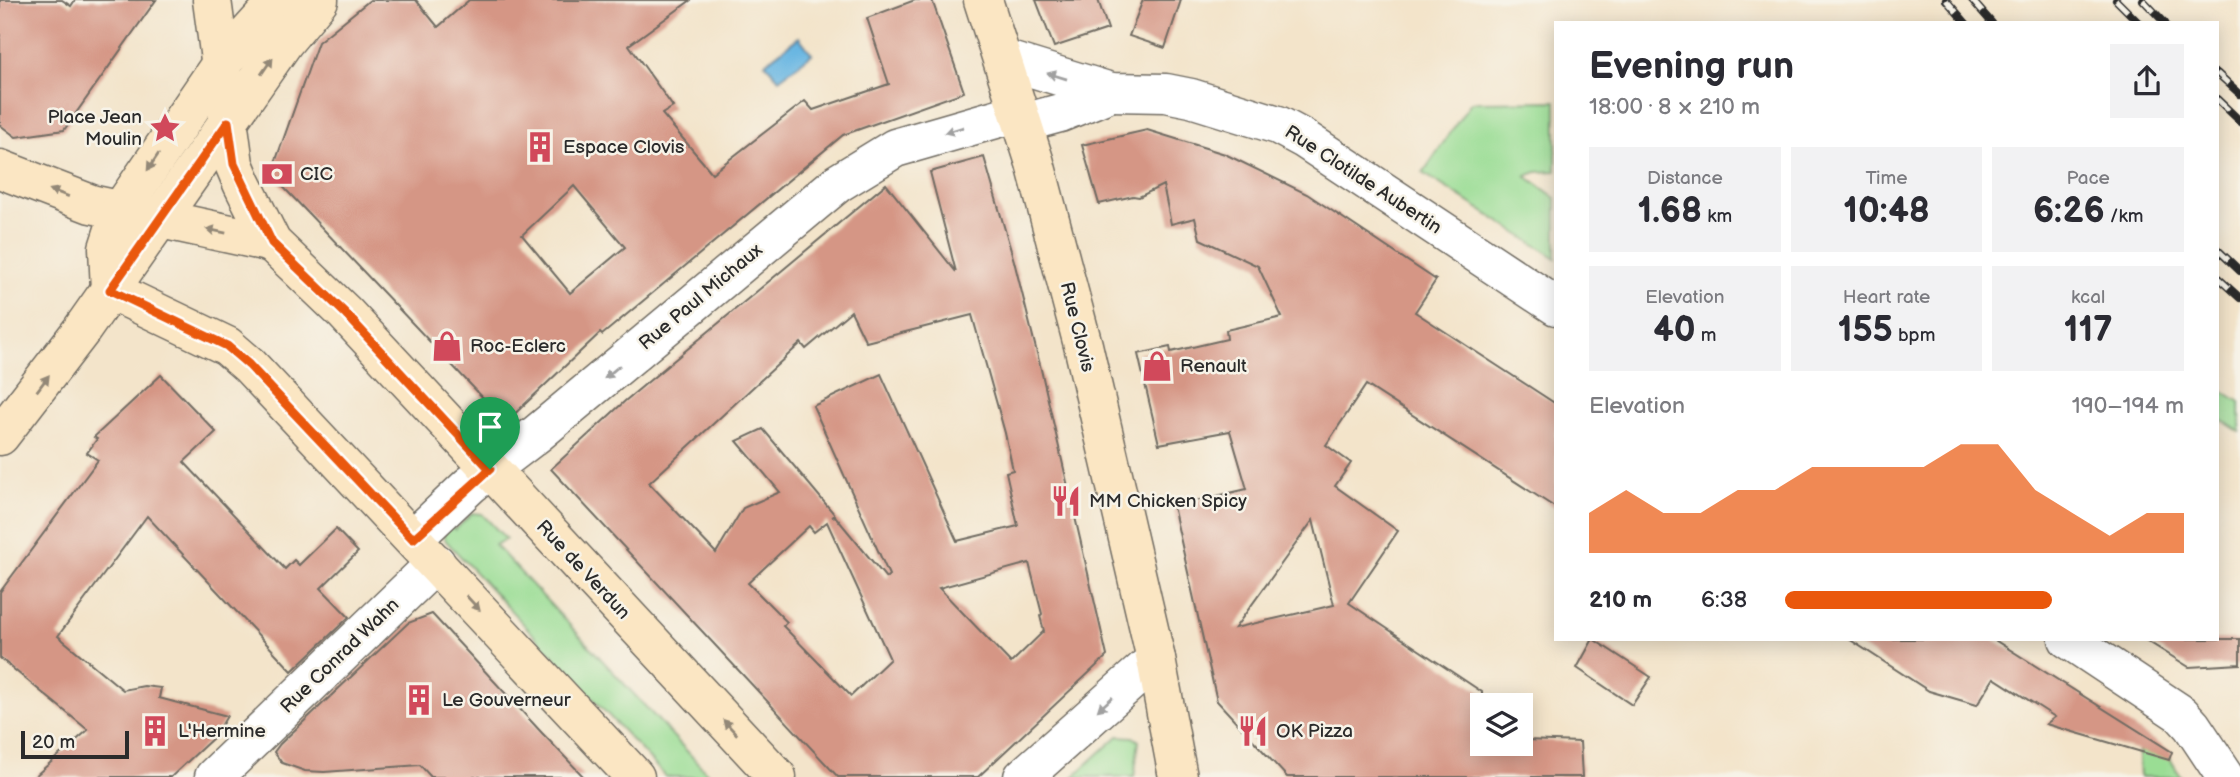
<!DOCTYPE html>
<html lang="en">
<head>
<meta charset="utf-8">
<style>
  :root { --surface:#fff; --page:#f2f2f3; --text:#2b2b33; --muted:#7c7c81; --accent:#ea580c }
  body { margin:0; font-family:"Balsamiq Sans",sans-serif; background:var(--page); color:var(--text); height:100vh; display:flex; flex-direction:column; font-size:26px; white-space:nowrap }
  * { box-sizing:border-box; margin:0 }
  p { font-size:23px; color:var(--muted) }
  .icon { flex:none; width:38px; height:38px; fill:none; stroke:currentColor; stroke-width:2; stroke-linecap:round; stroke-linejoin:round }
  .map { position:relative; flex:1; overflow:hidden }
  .drawer { position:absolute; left:1554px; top:21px; width:665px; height:620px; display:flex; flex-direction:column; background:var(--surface); border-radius:0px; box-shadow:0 4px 18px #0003 }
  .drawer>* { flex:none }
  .buttons { position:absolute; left:1470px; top:693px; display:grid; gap:14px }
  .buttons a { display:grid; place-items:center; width:63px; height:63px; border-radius:0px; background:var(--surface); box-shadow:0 4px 18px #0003; font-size:35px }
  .scale { position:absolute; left:21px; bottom:18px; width:108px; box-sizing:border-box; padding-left:7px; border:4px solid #2b2b2b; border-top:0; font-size:19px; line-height:24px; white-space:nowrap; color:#2b2b2b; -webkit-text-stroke:5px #f7f3e8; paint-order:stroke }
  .pin { position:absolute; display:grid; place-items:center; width:60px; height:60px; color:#fff; margin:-72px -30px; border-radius:50% 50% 50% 0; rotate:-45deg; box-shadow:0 0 7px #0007 }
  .pin .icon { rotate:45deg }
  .round { display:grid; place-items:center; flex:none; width:74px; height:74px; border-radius:0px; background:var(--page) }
  .overview { display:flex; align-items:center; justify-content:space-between; height:119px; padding:0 35px }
  h1 { font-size:38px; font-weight:800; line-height:52px }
  .metrics { display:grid; grid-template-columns:repeat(3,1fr); gap:10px; height:119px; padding:7px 35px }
  .metrics div { display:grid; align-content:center; border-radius:0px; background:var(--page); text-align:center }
  .metrics b { font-size:35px; font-weight:800 }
  .metrics small { font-size:19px; font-weight:400 }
  .metrics p { font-size:19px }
  .chart { height:196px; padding:14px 35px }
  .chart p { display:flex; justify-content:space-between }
  .chart svg { width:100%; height:126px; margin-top:7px; fill:var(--accent); opacity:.7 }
  ul { padding:0 35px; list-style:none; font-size:23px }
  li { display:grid; grid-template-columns:112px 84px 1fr; align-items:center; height:52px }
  li i { height:18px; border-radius:9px; background:var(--accent) }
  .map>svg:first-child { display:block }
  .green { fill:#9add94; stroke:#628460; stroke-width:2 }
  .water { fill:#68b6e2; stroke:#4a7086; stroke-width:2 }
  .building { fill:#d59685; fill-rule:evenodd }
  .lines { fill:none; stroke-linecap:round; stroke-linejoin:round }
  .street-casing { stroke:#716c63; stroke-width:41 }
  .secondary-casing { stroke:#716c63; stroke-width:41 }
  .street { stroke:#fff; stroke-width:38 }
  .secondary { stroke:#fbe6c3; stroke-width:38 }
  .rail-casing { stroke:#2b2b2b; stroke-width:8 }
  .rail { stroke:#f7f3e8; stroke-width:5; stroke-dasharray:16; stroke-linecap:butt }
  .oneway { fill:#938877 }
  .oneway2 { fill:#a0a0a0 }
  .route-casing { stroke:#fff; stroke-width:14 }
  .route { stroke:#ea580c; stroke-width:9 }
  .labels { text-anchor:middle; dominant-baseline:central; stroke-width:5; stroke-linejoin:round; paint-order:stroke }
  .poi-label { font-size:19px; fill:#2b2b2b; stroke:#f7f3e8; text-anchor:start }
  .street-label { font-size:19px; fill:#2b2b2b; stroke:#f7f3e8 }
</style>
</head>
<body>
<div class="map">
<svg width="2240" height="777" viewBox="0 0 2240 777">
  <rect width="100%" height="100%" fill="#f7f3e8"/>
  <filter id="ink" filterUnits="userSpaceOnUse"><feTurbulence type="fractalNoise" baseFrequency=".0143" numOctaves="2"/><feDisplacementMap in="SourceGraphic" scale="14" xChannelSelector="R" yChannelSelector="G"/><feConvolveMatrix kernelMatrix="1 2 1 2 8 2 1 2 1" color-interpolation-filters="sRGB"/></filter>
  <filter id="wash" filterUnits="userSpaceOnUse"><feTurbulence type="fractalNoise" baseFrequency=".00686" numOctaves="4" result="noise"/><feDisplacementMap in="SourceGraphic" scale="28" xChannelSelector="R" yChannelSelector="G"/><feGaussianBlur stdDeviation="1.57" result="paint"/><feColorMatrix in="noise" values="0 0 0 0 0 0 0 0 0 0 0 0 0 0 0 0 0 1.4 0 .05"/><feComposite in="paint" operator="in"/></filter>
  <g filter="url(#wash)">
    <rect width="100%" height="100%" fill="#f3e4ca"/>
    <!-- green -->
    <g class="green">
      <path d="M1556 101V171L1537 172 1526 176 1556 198V258L1423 173 1471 102Z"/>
      <path d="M2217 387 2240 402V432L2217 417Z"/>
      <path d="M472 513 482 514 506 539 495 545 711 777H666L446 541 443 535 447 521 455 530Z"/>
      <path d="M1118 736 1133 737 1139 741 1134 777H1073Z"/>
      <path d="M2138 738 2169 757 2181 777H2140Z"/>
    </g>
    <!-- water -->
    <path class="water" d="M799 37 812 54 779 79 765 63Z"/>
    <g id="blocks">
      <!-- building -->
      <g class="building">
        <path d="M0 0H62L71 6 75 0H156L64 130 16 137 0 125Z"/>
        <path d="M370 0H416L438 27 469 0H691L629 45 673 107 662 114 712 173 805 101 813 110 889 84 867 18 915 0H932L964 92 843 135 602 335 600 333 506 422 271 174 318 42ZM574 186 625 247 570 293 522 235Z"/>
        <path d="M1036 0H1098L1108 29 1054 47Z"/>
        <path d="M1143 0H1181L1165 48 1129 36Z"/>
        <path d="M1147 130 1225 154 1307 194 1436 280 1415 312 1556 404V508L1366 385 1326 445 1351 463 1335 486 1398 531 1349 603 1482 692V744H1521V723H1526L1525 740 1580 742 1582 777H1287L1217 701 1173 506 1247 489 1230 431 1159 444 1138 354 1170 347 1171 352 1227 339 1226 330 1282 317 1258 266 1200 239 1195 218 1171 224 1163 185 1139 197 1133 196 1099 204 1082 145ZM1313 520 1334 605 1235 628Z"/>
        <path d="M984 157 1014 261 1040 365 1107 656 978 777H838L551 469 625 401 886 184 956 272 930 172ZM851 311 866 342 972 315 1005 433 1013 470 1006 472 1018 526 957 541 881 374 813 406 889 575 886 578 835 516 832 517 835 515 763 429 737 441 780 492 743 508 716 553 649 483 801 343 806 349ZM827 522 890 659 851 696 783 626 787 622 748 583 809 526 814 532ZM1029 563 1042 614 1040 616 1044 631 1011 663 939 588Z"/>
        <path d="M161 375 216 432 184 462 285 569 294 560 299 565 336 529 358 552 321 588 349 617 292 671 147 516 58 636 123 690 144 686 161 688 159 698 227 716 215 736 171 777H34L88 730 0 658V592L98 460 87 453 97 439 94 437Z"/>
        <path d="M432 614 542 733 584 777H431L420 765 324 772 305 771 282 763 274 752 280 744 408 623Z"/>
        <path d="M1593 639 1651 677 1632 705 1577 668Z"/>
        <path d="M1849 639H1993L2172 752 2169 760 2046 724 2055 717 1994 678 1977 705 1929 691Z"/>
        <path d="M2144 639H2240V664L2189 667Z"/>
      </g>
    </g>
  </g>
  <g filter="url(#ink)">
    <use href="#blocks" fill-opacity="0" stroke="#716c63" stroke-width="2"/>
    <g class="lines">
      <defs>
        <g id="street">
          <path d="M1003 59 1111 92 1166 93 1191 98 1278 125 1304 139 1556 306"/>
          <path d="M1023 123 1060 113 1111 92"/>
          <path d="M413 539 470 485 538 433 838 183 895 148 1020 112"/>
          <path d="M2068 639 2181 714 2192 726 2226 777"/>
          <path d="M214 777 436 563"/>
          <path d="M1023 777 1156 659"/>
        </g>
        <g id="secondary">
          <path d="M212 0 234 164 242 183 272 243 345 313 777 777"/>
          <path d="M983 0 1035 163 1083 345 1156 659 1178 777"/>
          <path d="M0 169 91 204 272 243"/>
          <path d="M110 290 227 346 249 365 635 777"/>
          <path d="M110 290 108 248 120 211 220 65 279 0"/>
          <path d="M0 436 81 331 284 42 319 0"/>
        </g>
      </defs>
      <!-- street casing -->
      <use href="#street" class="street-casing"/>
      <!-- secondary casing -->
      <use href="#secondary" class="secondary-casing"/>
      <!-- street -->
      <use href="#street" class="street"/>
      <!-- secondary -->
      <use href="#secondary" class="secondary"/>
      <defs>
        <g id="rail">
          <path d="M1946 0 1966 23"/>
          <path d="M1972 0 1992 23"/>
          <path d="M2116 0 2139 23"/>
          <path d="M2143 0 2165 23"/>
          <path d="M2217 73 2240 94"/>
          <path d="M2217 99 2240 121"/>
          <path d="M2217 249 2240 271"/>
          <path d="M2217 277 2240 298"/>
        </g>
      </defs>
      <!-- rail casing -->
      <use href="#rail" class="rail-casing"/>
      <!-- rail -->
      <use href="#rail" class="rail"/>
    </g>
    <!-- one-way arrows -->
    <defs><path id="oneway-solid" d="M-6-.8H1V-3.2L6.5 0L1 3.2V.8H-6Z" transform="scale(1.75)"/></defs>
    <g class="oneway">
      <use href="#oneway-solid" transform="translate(267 66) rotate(-55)"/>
      <use href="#oneway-solid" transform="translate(153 162) rotate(124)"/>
      <use href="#oneway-solid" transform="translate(59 193) rotate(-160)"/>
      <use href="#oneway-solid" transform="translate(216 231) rotate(-168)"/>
      <use href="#oneway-solid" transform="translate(43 383) rotate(-53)"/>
      <use href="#oneway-solid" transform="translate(473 603) rotate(47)"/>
      <use href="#oneway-solid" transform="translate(730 727) rotate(-133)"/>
    </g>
    <g class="oneway2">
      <use href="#oneway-solid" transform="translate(1057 76) rotate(-163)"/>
      <use href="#oneway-solid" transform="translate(954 130) rotate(163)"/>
      <use href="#oneway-solid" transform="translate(612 372) rotate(140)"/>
      <use href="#oneway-solid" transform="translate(1105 704) rotate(138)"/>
    </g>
  </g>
  <g class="lines" filter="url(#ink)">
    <defs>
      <path id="route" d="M228 122 234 164 272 243 345 313 490 469 413 539 249 365 227 346 110 290Z"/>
    </defs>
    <!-- route casing -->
    <use href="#route" class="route-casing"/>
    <!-- route -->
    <use href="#route" class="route"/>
  </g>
  <!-- icons -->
  <defs>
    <symbol id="sight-bare" viewBox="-9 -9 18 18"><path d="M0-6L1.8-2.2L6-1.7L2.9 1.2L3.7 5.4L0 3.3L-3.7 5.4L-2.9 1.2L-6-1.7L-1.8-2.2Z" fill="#d1495b" stroke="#f7f3e8" stroke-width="2.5" paint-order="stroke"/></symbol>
    <symbol id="building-bare" viewBox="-9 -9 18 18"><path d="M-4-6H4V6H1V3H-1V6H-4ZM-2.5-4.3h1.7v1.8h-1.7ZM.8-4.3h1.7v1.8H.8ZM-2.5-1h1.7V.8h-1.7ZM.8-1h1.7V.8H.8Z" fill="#d1495b" stroke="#f7f3e8" stroke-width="2.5" paint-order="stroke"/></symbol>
    <symbol id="bank-bare" viewBox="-9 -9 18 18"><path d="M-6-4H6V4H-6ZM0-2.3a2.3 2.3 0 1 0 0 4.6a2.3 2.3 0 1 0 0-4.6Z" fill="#d1495b" stroke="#f7f3e8" stroke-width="2.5" paint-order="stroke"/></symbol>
    <symbol id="shop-bare" viewBox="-9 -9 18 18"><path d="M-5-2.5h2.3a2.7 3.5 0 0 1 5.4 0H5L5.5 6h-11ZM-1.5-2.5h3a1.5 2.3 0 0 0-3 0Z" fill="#d1495b" stroke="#f7f3e8" stroke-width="2.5" paint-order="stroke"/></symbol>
    <symbol id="restaurant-bare" viewBox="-9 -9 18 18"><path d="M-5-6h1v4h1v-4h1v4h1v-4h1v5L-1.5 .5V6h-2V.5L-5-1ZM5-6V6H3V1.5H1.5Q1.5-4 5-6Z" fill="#d1495b" stroke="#f7f3e8" stroke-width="2.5" paint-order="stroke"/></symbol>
  </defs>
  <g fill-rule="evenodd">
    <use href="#sight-bare" x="143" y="106" width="44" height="44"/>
    <use href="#building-bare" x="518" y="125" width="44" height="44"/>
    <use href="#bank-bare" x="255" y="152" width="44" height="44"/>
    <use href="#shop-bare" x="425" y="324" width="44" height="44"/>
    <use href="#shop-bare" x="1135" y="344" width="44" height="44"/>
    <use href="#restaurant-bare" x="1044" y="479" width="44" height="44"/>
    <use href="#building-bare" x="397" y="678" width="44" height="44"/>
    <use href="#building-bare" x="133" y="709" width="44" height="44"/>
    <use href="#restaurant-bare" x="1231" y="709" width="44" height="44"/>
  </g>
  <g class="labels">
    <!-- poi labels -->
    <g class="poi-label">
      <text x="142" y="117" text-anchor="end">Place Jean<tspan x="142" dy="22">Moulin</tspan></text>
      <text x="563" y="147">Espace Clovis</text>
      <text x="300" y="174">CIC</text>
      <text x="470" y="346">Roc-Eclerc</text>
      <text x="1180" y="366">Renault</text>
      <text x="1089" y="501">MM Chicken Spicy</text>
      <text x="442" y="700">Le Gouverneur</text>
      <text x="178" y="731">L'Hermine</text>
      <text x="1276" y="731">OK Pizza</text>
    </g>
    <!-- street labels -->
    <g class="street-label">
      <text transform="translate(1363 180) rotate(33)">Rue Clotilde Aubertin</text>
      <text transform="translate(701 297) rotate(-40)">Rue Paul Michaux</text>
      <text transform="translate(1077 327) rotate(76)">Rue Clovis</text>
      <text transform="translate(583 570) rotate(47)">Rue de Verdun</text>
      <text transform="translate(340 656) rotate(-44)">Rue Conrad Wahn</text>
    </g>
  </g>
</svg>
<div class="buttons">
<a><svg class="icon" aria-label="layers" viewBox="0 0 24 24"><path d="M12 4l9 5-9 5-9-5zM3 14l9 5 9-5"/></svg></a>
</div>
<div class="scale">20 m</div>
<div class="pin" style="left:490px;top:469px;background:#1e9e55"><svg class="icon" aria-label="arrive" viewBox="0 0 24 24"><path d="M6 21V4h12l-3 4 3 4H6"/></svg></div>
<section class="drawer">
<div class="overview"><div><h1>Evening run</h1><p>18:00 · 8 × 210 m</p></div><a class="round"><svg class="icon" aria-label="share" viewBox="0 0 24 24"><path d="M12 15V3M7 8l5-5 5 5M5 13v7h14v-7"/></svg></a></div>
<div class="metrics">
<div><p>Distance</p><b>1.68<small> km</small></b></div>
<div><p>Time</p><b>10:48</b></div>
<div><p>Pace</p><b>6:26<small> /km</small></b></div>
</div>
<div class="metrics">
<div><p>Elevation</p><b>40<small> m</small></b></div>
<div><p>Heart rate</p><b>155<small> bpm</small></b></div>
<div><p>kcal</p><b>117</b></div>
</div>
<div class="chart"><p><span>Elevation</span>190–194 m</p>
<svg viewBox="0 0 160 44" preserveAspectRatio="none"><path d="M0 44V30L10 22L20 30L30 30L40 22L50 22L60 14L70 14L80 14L90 14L100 6L110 6L120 22L130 30L140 38L150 30L160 30V44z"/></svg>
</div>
<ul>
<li><b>210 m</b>6:38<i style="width:67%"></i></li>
</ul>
</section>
</div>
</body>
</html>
